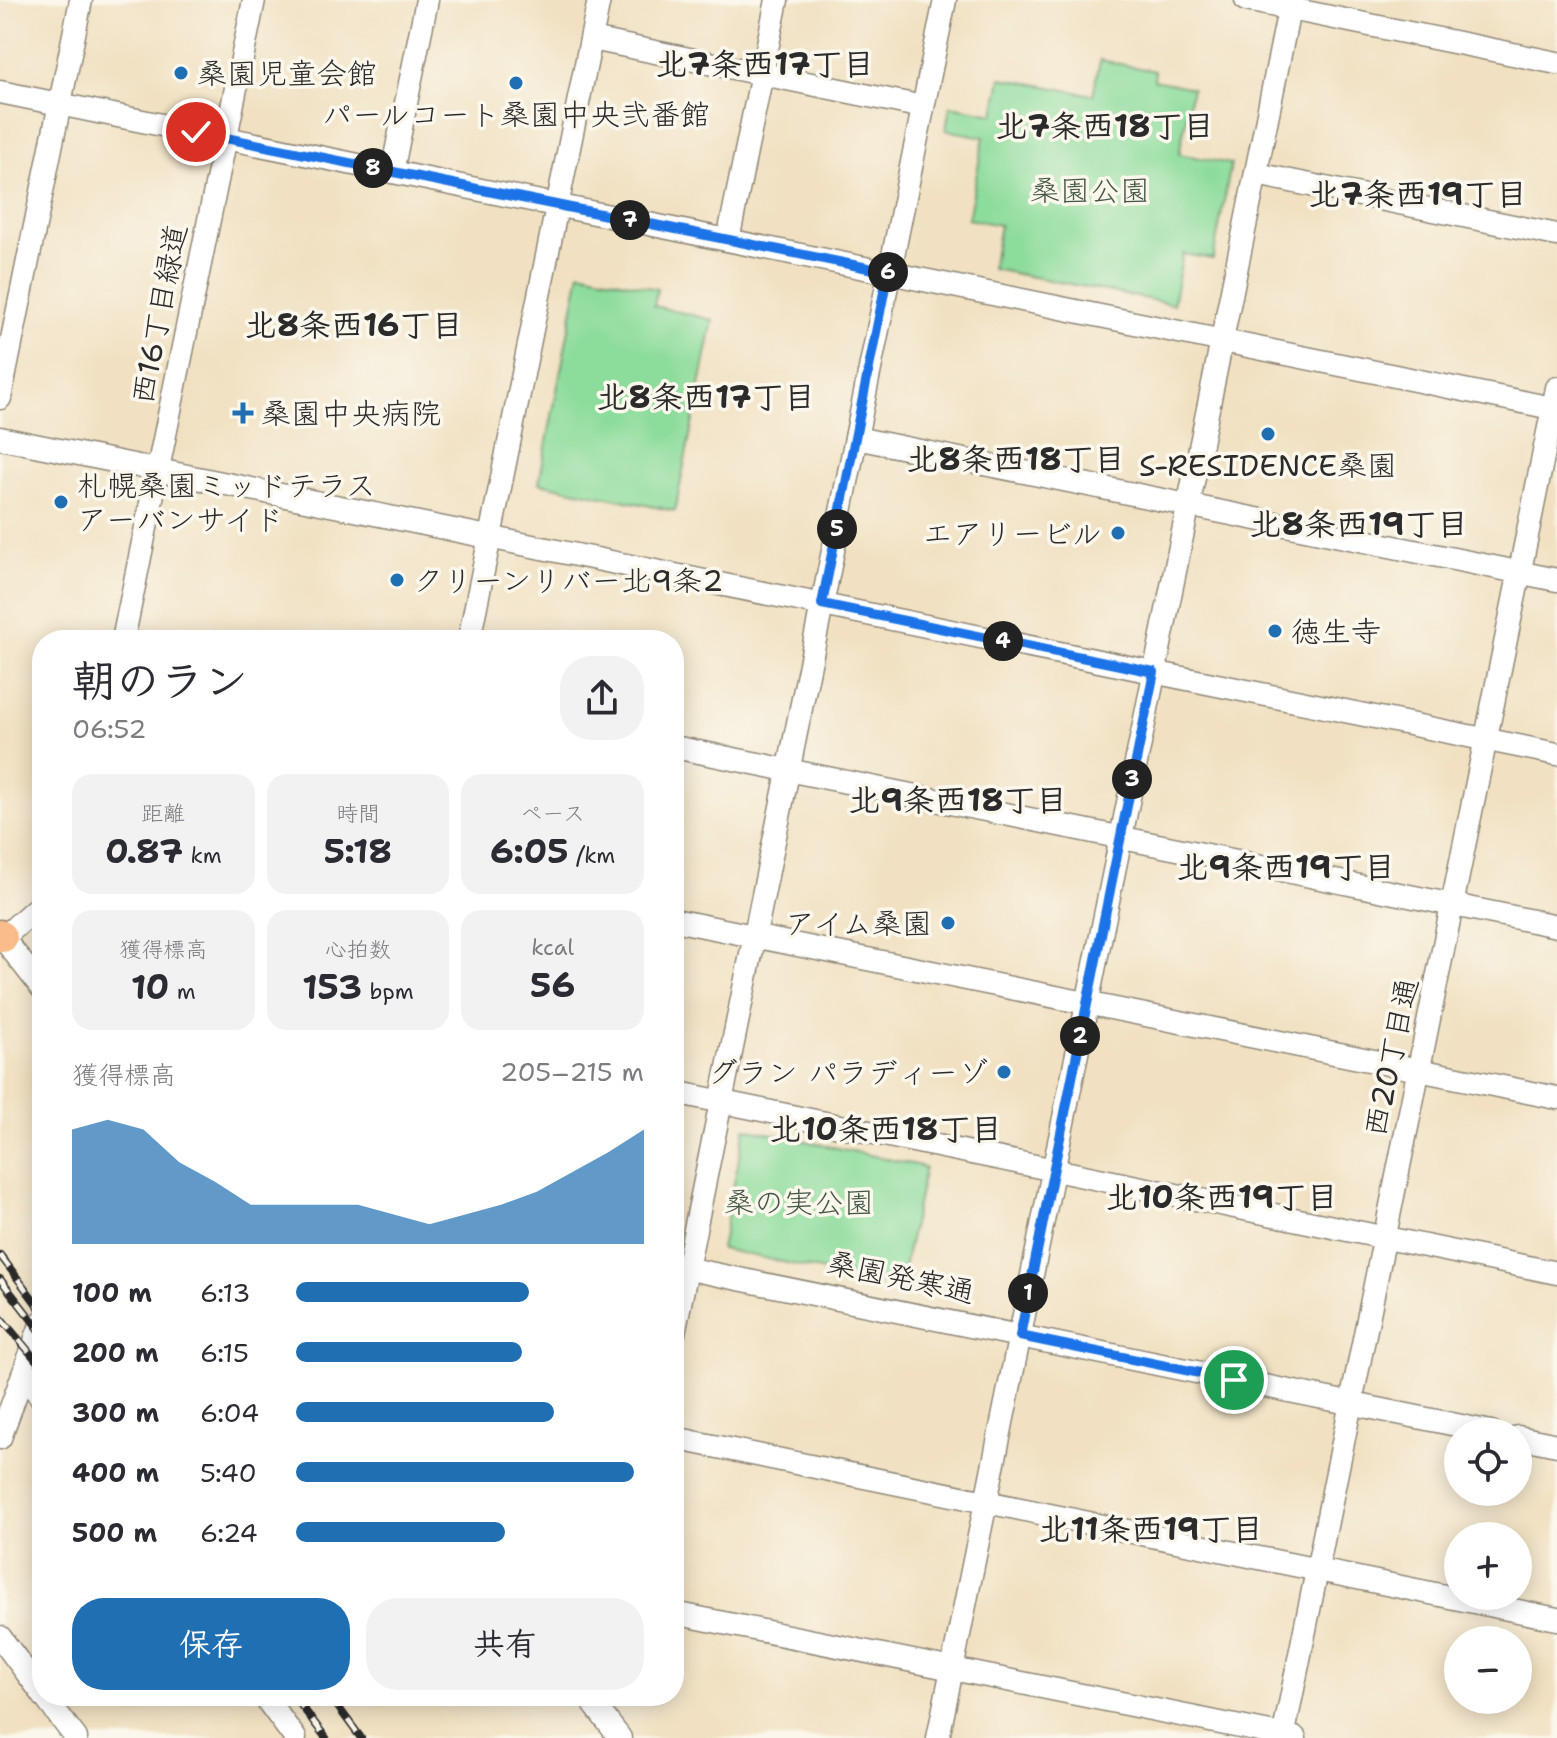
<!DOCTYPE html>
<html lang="ja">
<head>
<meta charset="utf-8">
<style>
  :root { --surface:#fff; --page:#f2f2f3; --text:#2b2b33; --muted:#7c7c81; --accent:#1f6fb2 }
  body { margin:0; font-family:"Shantell Sans","Klee One",sans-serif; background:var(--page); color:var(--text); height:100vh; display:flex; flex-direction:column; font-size:30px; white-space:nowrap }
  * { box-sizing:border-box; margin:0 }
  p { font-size:26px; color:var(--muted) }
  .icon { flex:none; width:44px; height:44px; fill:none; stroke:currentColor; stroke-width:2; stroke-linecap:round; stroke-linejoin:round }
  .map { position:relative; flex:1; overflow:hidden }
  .drawer { position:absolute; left:32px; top:630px; width:652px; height:1076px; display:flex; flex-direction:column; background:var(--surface); border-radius:32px; box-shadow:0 4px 20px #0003 }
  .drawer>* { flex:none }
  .fabs { position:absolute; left:1444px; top:1418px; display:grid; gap:16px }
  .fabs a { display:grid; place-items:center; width:88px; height:88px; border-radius:50%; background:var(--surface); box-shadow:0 4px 20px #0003; font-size:40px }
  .pin { position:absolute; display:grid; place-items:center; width:68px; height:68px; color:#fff; margin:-34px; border:4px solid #fff; border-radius:50%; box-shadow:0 2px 8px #0007 }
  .km { position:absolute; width:40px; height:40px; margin:-20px; border-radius:50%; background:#222; color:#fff; font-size:22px; line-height:40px; text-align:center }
  .round { display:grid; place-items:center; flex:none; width:84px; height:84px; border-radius:32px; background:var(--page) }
  .overview { display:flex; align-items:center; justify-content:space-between; height:136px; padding:0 40px }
  h1 { font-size:44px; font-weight:700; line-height:60px }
  .metrics { display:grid; grid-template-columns:repeat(3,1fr); gap:12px; height:136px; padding:8px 40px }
  .metrics div { display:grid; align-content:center; border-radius:20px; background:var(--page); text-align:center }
  .metrics b { font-size:34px; font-weight:700 }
  .metrics small { font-size:22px; font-weight:400 }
  .metrics p { font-size:22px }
  .chart { height:224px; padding:16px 40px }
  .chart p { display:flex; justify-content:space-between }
  .chart svg { width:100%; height:144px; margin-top:8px; fill:var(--accent); opacity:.7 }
  .button { display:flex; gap:16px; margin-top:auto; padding:16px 40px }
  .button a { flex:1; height:92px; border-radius:32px; background:var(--accent); color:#fff; font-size:32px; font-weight:700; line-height:92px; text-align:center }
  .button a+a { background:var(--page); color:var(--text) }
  ul { padding:0 40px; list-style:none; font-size:26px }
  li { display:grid; grid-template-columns:128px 96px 1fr; align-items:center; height:60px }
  li i { height:20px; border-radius:10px; background:var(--accent) }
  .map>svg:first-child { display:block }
  .green { fill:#8cdc9b; stroke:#5c8463; stroke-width:2 }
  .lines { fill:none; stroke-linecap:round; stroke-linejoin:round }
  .minor-casing { stroke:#8e8676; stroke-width:25 }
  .major-casing { stroke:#8e8676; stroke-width:31 }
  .minor { stroke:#fff; stroke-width:22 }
  .major { stroke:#f9bc8a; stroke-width:28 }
  .rail-casing { stroke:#2b2b2b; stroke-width:8 }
  .rail { stroke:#fbf7ec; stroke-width:5; stroke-dasharray:15; stroke-linecap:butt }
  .route-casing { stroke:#fff; stroke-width:16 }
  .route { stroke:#1a73e8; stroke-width:10 }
  .poi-dot { fill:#1f6fb2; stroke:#fbf7ec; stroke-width:3 }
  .labels { text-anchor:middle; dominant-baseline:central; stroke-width:7; stroke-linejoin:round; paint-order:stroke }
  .poi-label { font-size:30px; fill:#2b2b2b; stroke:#fbf7ec; text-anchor:start }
  .park-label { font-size:30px; fill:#435747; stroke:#fbf7ec }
  .street-label { font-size:30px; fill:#2b2b2b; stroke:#fbf7ec }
  .neighbourhood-label { font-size:32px; font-weight:bold; fill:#2b2b2b; stroke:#fbf7ec }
</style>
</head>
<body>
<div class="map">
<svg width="1557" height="1738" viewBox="0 0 1557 1738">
  <rect width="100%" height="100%" fill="#fbf7ec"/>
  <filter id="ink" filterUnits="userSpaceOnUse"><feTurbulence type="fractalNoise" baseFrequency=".0125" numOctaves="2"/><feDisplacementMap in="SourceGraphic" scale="16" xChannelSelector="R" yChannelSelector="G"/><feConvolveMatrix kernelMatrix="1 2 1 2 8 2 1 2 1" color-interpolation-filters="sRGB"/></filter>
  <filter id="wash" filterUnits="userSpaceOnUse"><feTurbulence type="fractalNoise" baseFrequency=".006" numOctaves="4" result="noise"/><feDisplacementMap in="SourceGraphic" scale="32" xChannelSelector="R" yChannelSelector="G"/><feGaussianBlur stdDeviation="1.8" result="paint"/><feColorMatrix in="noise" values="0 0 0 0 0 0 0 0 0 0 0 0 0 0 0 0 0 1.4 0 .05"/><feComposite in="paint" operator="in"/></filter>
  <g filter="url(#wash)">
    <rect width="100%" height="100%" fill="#f1e1c2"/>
    <!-- green -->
    <g class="green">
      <path d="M1100 60 1155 71 1154 80 1192 88 1179 154 1231 164 1213 259 1183 254 1173 304 992 269 1000 225 968 219 984 137 946 130 950 106 994 114 1001 78 1093 95Z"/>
      <path d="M580 272 657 289 654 306 713 320 675 511 539 483Z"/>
      <path d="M745 1128 925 1167 900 1287 721 1249Z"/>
    </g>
  </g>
  <g filter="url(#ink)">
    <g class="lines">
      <defs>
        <g id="minor">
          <path d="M1246 0 1557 63"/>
          <path d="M592 39 923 107"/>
          <path d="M0 92 1557 409"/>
          <path d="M392 172 427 0"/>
          <path d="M1256 174 1557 235"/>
          <path d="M728 240 777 0"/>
          <path d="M0 398 81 0"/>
          <path d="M0 438 1557 754"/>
          <path d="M856 438 1557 580"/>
          <path d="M123 640 254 0"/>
          <path d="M469 640 599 0"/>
          <path d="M674 747 1557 926"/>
          <path d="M42 903 3 938 42 988"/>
          <path d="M674 920 1557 1098"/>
          <path d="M674 1092 1557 1273"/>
          <path d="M675 1266 1491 1432"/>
          <path d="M674 1333 945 0"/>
          <path d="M23 1375 42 1398"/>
          <path d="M1518 1437 1557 1445"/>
          <path d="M0 1438 42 1322"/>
          <path d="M674 1438 1557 1619"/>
          <path d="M674 1613 1295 1738"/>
          <path d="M0 1637 42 1693"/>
          <path d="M44 1696 76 1738"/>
          <path d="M264 1696 295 1738"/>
          <path d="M588 1696 620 1738"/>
          <path d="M938 1738 1291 0"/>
          <path d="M1283 1738 1557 388"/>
        </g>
        <path id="major" d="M0 934 3 938"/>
      </defs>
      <!-- minor casing -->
      <use href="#minor" class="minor-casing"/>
      <!-- major casing -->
      <use href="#major" class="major-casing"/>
      <!-- minor -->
      <use href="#minor" class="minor"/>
      <!-- major -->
      <use href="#major" class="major"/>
      <defs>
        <g id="rail">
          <path d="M0 1255 42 1311"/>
          <path d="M0 1279 42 1333"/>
          <path d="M0 1317 42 1367"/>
          <path d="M294 1696 326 1738"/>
          <path d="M330 1696 361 1738"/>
        </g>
      </defs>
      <!-- rail casing -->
      <use href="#rail" class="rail-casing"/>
      <!-- rail -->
      <use href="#rail" class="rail"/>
    </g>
  </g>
  <g class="lines" filter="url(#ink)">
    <defs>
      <path id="route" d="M196 132 888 272 822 604 1154 672 1020 1336 1234 1380"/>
    </defs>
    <!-- route casing -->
    <use href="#route" class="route-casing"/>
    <!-- route -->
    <use href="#route" class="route"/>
  </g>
  <!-- markers -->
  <g class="poi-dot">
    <circle cx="181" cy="73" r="8"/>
    <circle cx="516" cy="83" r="8"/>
    <path d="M239 401h8v8h8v8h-8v8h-8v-8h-8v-8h8z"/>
    <circle cx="1268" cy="434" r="8"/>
    <circle cx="61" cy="502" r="8"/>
    <circle cx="1118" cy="533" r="8"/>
    <circle cx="397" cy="580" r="8"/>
    <circle cx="1275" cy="631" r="8"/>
    <circle cx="948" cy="923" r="8"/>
    <circle cx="1004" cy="1072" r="8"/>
  </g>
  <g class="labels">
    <!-- poi labels -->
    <g class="poi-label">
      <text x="197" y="73">桑園児童会館</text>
      <text x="516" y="114" text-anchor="middle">パールコート桑園中央弐番館</text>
      <text x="261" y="413">桑園中央病院</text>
      <text x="1268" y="465" text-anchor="middle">S-RESIDENCE桑園</text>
      <text x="77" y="485">札幌桑園ミッドテラス<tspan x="77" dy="34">アーバンサイド</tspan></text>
      <text x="1102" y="533" text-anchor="end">エアリービル</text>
      <text x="413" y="580">クリーンリバー北9条2</text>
      <text x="1291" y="631">徳生寺</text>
      <text x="932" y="923" text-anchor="end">アイム桑園</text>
      <text x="988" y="1072" text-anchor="end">グラン パラディーゾ</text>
    </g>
    <!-- park labels -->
    <g class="park-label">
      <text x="1090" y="190">桑園公園</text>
      <text x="799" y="1202">桑の実公園</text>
    </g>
    <!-- street labels -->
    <g class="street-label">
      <text transform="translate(159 314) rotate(-79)">西16丁目緑道</text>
      <text transform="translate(1391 1057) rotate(-78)">西20丁目通</text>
      <text transform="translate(901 1277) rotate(12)">桑園発寒通</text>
    </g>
    <!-- neighbourhood labels -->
    <g class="neighbourhood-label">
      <text x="765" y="63">北7条西17丁目</text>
      <text x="1105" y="125">北7条西18丁目</text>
      <text x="1418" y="193">北7条西19丁目</text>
      <text x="354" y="324">北8条西16丁目</text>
      <text x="706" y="396">北8条西17丁目</text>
      <text x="1016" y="458">北8条西18丁目</text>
      <text x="1359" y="523">北8条西19丁目</text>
      <text x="958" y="799">北9条西18丁目</text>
      <text x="1286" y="866">北9条西19丁目</text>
      <text x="886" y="1128">北10条西18丁目</text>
      <text x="1222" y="1196">北10条西19丁目</text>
      <text x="1151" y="1528">北11条西19丁目</text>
    </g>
  </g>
</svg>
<div class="fabs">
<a><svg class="icon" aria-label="locate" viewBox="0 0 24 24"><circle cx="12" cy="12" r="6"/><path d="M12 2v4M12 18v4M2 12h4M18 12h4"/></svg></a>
<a>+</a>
<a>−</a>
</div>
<div class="pin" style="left:1234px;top:1380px;background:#1e9e55"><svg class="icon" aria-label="arrive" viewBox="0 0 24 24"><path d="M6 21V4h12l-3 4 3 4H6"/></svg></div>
<div class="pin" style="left:196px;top:132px;background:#d93025"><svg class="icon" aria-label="check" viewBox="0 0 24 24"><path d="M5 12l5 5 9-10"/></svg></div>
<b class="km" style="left:1028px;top:1293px">1</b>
<b class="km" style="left:1080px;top:1036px">2</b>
<b class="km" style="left:1132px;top:779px">3</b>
<b class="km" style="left:1003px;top:641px">4</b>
<b class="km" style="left:837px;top:529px">5</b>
<b class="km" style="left:888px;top:272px">6</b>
<b class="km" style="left:630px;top:220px">7</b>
<b class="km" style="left:373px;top:168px">8</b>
<section class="drawer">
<div class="overview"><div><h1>朝のラン</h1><p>06:52</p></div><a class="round"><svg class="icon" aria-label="share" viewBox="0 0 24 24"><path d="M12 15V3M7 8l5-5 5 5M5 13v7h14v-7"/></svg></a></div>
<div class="metrics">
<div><p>距離</p><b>0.87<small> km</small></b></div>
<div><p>時間</p><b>5:18</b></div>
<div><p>ペース</p><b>6:05<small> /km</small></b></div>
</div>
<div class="metrics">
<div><p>獲得標高</p><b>10<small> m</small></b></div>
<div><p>心拍数</p><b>153<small> bpm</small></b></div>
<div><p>kcal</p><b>56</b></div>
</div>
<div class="chart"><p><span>獲得標高</span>205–215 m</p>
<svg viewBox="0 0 160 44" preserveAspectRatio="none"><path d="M0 44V9L10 6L20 9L30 19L40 25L50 32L60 32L70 32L80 32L90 35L100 38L110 35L120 32L130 28L140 22L150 16L160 9V44z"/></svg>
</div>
<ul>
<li><b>100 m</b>6:13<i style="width:67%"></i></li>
<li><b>200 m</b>6:15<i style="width:65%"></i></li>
<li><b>300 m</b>6:04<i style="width:74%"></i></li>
<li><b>400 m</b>5:40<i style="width:97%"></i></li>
<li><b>500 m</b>6:24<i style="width:60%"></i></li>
</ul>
<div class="button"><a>保存</a><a>共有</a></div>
</section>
</div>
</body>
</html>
